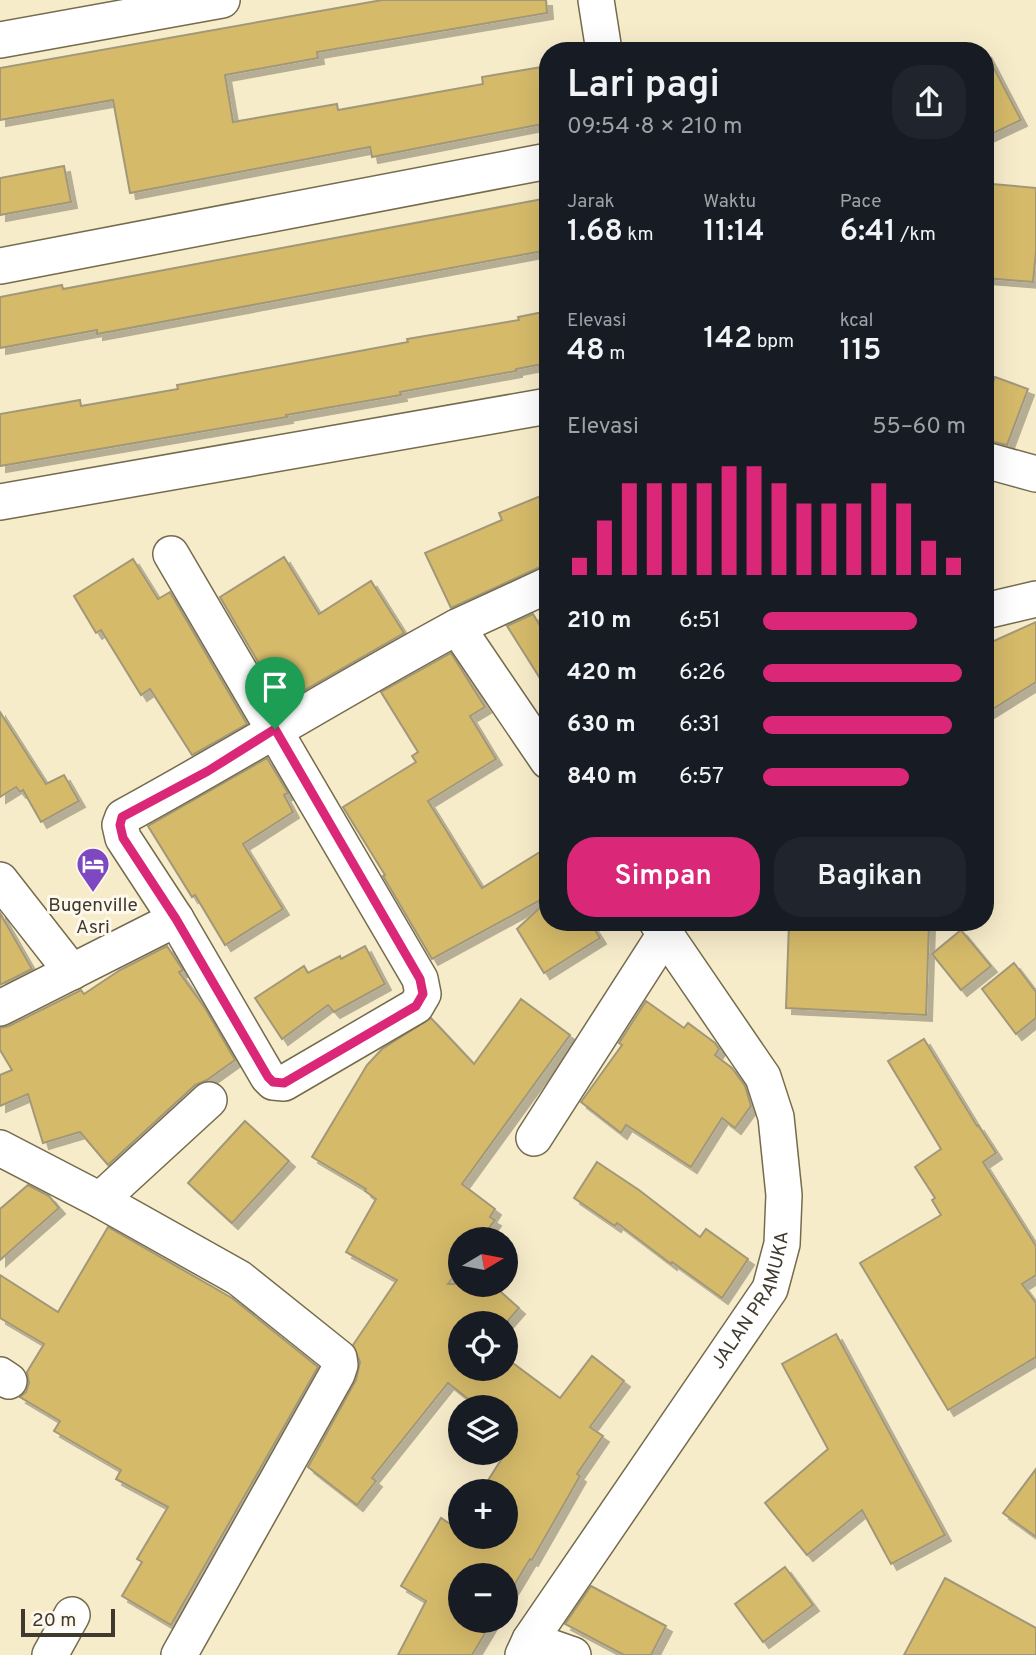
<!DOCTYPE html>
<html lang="id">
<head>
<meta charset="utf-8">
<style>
  :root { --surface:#171b24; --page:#20242c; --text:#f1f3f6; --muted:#9ea1a6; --accent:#db2777 }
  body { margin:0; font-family:Overpass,sans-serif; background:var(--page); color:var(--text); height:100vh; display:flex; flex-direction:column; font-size:26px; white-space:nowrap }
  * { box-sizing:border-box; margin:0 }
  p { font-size:23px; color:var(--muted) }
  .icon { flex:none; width:38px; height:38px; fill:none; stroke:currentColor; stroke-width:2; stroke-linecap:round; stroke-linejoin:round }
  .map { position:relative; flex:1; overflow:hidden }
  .sheet { position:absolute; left:539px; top:42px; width:455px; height:889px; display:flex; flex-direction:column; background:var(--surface); border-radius:28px; box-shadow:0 7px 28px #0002 }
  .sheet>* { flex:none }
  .needle { width:46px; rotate:80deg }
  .fabs { position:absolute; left:448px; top:1227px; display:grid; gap:14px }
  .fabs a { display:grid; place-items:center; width:70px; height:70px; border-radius:50%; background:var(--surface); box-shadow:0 7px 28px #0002; font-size:35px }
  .scale { position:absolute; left:21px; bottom:18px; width:94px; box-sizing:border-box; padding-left:7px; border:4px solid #3f3a2d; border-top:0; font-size:19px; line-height:24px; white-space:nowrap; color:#3f3a2d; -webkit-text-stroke:5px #fef9ec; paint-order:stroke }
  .pin { position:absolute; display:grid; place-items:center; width:60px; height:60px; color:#fff; margin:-72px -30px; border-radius:50% 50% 50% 0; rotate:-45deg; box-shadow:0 0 7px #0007 }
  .pin .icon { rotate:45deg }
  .round { display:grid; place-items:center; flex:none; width:74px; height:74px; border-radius:28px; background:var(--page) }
  .headline { display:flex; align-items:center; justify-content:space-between; height:119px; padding:0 28px }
  h1 { font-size:38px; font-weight:600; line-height:52px }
  .figures { display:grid; grid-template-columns:repeat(3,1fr); gap:10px; height:119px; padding:7px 28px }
  .figures div { display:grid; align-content:center }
  .figures b { font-size:30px; font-weight:600 }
  .figures small { font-size:19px; font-weight:400 }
  .figures p { font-size:19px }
  .chart { height:196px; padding:14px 28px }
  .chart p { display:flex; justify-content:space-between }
  .chart svg { width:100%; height:126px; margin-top:7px; stroke:var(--accent); stroke-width:6 }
  .cta { display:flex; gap:14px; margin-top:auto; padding:14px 28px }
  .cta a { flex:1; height:80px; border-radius:28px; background:var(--accent); color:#fff; font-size:28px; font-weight:600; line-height:80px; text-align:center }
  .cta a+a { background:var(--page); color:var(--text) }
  ul { padding:0 28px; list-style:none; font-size:23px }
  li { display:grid; grid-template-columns:112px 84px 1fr; align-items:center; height:52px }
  li i { height:18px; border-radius:9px; background:var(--accent) }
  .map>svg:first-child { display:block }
  .building { fill:#d5ba6a; stroke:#a29879; stroke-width:2; filter:url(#shadow) }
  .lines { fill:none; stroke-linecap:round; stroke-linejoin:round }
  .minor-casing { stroke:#756b4d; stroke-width:38 }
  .minor { stroke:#fff; stroke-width:35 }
  .route-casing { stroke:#fff; stroke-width:14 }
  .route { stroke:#db2777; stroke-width:9 }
  .labels { text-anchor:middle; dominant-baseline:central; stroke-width:6; stroke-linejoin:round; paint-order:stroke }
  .poi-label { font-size:19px; fill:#3f3a2d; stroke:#fef9ec }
  .street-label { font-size:19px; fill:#3f3a2d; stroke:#fef9ec }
</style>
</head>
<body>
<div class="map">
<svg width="1036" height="1655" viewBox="0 0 1036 1655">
  <defs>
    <filter id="shadow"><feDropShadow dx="6" dy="6" stdDeviation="0" flood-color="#0004"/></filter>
  </defs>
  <rect width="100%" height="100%" fill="#f7ecca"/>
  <!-- building -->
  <g class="building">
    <path d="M382 0H546L547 13 317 52 318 58 225 75 233 122 337 104 338 110 483 84 482 77 548 66V123L372 157 370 147 130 193 113 100 0 120V68Z"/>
    <path d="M985 51 1021 120 985 137Z"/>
    <path d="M64 166 71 202 0 215V178Z"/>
    <path d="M992 184 1036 188V251L1033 282 985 278Z"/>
    <path d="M548 198V250L97 334V330L0 348V297L62 285 63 289Z"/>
    <path d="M548 311V363L516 369V371L400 392 401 395 286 415 287 417 0 466V414L80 400 81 406 178 389 177 385 408 342 407 339 519 320 518 317Z"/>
    <path d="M995 377 1028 389 1007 445 985 440V404Z"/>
    <path d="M548 493V565L540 567 451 608 425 553 502 520 499 513Z"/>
    <path d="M284 557 319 614 371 581 404 633 282 703 220 597Z"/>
    <path d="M133 559 158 599 170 592 247 724 192 755 150 689 141 695 101 630 96 633 74 596Z"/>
    <path d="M533 614 548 639V691L507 626Z"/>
    <path d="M1036 622V682L985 714V645Z"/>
    <path d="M451 653 485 707 470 716 496 759 428 801 482 888 548 847V896L432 959 383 876 385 875 343 807 416 762 412 756 418 752 381 692Z"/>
    <path d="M0 712 46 784 64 775 79 801 41 822 23 790 20 792 16 787 0 797Z"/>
    <path d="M267 758 288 793 284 795 293 812 243 844 283 909 225 945 195 895 192 897 148 826Z"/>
    <path d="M548 900V922H590L600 938 544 973 517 929Z"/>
    <path d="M0 913 32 969 0 985Z"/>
    <path d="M789 922 929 923 926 1015 786 1008Z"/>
    <path d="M961 930 991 966 961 990 932 954Z"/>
    <path d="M167 946 183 970 179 972 205 1008 235 1060 207 1080 195 1085 108 1165 80 1132 43 1143 28 1094 0 1106V1075L12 1070 0 1050V1028L9 1026 81 990 84 994 120 970Z"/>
    <path d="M365 946 385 984 334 1012 328 1005 282 1039 255 998 304 966 308 973 340 956 341 959Z"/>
    <path d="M1014 963 1036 992V1018L1016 1034 982 989Z"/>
    <path d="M521 999 570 1035 462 1184 495 1209 490 1217 495 1220 481 1239H460V1268L448 1284H492L519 1308 506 1323H460V1368H506V1358L560 1398 592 1356 624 1381 590 1427 603 1436 577 1474 580 1476 532 1560 530 1559 506 1599V1575H460V1620H493L472 1655H398L426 1601 401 1586 441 1518 458 1529 460 1525V1536H506V1491H478L482 1484 485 1485 506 1452 517 1430 506 1422V1407H478L448 1383 372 1478 376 1481 357 1505 308 1467 356 1380 360 1362 353 1345 397 1280 346 1252 376 1199 365 1191 366 1189 312 1157 367 1065 382 1049 431 1018 474 1064Z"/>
    <path d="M646 1001 684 1028 688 1023 715 1043 719 1049 715 1055 732 1068 745 1086 751 1106 735 1128 722 1118 691 1167 626 1125 621 1133 581 1102 622 1045 619 1043Z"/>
    <path d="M924 1039 977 1126 978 1125 996 1153 983 1162 1036 1246V1275L1022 1284 1036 1303V1357L948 1410 860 1263 941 1215 932 1200 935 1198 915 1167 941 1149 888 1061Z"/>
    <path d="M245 1121 289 1161 232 1223 188 1183Z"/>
    <path d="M597 1162 639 1190 700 1237 706 1229 748 1259 722 1298 672 1262 671 1264 617 1223 615 1226 574 1198Z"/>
    <path d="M28 1185 49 1196 59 1208 0 1260V1209Z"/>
    <path d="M108 1227 232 1298 318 1367 171 1625 122 1596 142 1562 137 1559 168 1507 116 1479 121 1470 54 1431 60 1421 20 1397 26 1392 29 1383 27 1372 44 1344 0 1318V1275L58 1312Z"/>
    <path d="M836 1334 945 1535 891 1564 862 1510 807 1555 765 1503 828 1449 782 1364Z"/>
    <path d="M1036 1469V1537L1003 1513Z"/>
    <path d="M785 1567 813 1605 763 1642 735 1604Z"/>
    <path d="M945 1578 1036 1628V1655H904Z"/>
    <path d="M591 1586 666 1626 651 1655H624L565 1624Z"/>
  </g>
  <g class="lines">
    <defs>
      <g id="minor">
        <path d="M596 0 604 51"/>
        <path d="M0 40 222 0"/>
        <path d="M0 266 548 161"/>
        <path d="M985 460 1036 474"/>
        <path d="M0 502 548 406"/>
        <path d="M171 554 420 979 423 994 416 1006 284 1083 273 1082 268 1077 176 919"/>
        <path d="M548 585 457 627 548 761"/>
        <path d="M985 611 1036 599"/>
        <path d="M0 880 72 972"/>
        <path d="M0 1008 176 919 123 838 120 825 123 817C235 756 344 688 457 627"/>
        <path d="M534 1138 665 934"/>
        <path d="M0 1148 100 1200 239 1278 339 1358 340 1365 337 1374 179 1655"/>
        <path d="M100 1200 209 1100"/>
        <path d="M0 1375 9 1381"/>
        <path d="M530 1640 573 1655"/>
        <path d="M50 1655 72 1615"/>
        <path id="s1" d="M523 1655 530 1640 770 1289 782 1244 784 1195 776 1117 763 1077 657 922"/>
      </g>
    </defs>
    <!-- minor casing -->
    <use href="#minor" class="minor-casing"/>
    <!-- minor -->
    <use href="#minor" class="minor"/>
  </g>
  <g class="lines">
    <defs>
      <path id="route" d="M275 729 420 979 423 994 416 1006 284 1083 273 1082 268 1077 176 919 123 838 120 825 122 817 208 771Z"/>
    </defs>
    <!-- route casing -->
    <use href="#route" class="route-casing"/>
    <!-- route -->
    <use href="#route" class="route"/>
  </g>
  <!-- icons -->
  <defs>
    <symbol id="hotel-pin" viewBox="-11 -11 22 30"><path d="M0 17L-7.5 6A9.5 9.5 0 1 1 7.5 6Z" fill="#7e49c0" stroke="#fef9ec"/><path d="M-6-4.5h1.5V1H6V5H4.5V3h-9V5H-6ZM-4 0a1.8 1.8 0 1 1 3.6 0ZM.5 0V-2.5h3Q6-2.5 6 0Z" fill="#fff"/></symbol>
  </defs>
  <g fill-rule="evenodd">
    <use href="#hotel-pin" x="74" y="845" width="38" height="52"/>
  </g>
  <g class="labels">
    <!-- poi labels -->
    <g class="poi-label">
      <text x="93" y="906">Bugenville<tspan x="93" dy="22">Asri</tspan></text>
    </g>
    <!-- street labels -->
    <g class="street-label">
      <text stroke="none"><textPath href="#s1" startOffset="424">JALAN PRAMUKA</textPath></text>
    </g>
  </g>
</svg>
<div class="fabs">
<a><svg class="needle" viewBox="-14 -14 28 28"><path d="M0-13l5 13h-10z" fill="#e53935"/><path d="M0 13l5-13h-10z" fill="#9ea1a6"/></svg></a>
<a><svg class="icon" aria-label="locate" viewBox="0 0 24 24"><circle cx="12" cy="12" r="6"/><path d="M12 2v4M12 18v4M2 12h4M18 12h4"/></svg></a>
<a><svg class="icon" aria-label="layers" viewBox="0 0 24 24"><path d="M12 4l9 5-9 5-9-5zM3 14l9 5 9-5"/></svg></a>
<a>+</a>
<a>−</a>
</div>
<div class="scale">20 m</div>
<div class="pin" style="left:275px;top:729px;background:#1e9e55"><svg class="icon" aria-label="arrive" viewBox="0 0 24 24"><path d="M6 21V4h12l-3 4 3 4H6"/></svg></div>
<section class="sheet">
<div class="headline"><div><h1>Lari pagi</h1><p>09:54 · 8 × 210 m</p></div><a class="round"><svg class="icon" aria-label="share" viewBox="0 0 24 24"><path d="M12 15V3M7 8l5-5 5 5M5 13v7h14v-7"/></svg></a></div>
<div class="figures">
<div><p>Jarak</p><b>1.68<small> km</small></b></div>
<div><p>Waktu</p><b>11:14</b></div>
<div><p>Pace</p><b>6:41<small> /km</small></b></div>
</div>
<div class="figures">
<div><p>Elevasi</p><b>48<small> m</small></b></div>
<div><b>142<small> bpm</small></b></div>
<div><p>kcal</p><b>115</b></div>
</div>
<div class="chart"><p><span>Elevasi</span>55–60 m</p>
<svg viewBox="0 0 160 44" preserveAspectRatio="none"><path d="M5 44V38M15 44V25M25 44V12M35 44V12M45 44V12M55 44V12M65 44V6M75 44V6M85 44V12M95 44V19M105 44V19M115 44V19M125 44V12M135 44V19M145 44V32M155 44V38"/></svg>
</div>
<ul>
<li><b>210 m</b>6:51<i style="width:76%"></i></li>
<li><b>420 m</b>6:26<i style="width:98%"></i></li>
<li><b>630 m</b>6:31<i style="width:93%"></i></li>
<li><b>840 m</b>6:57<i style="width:72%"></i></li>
</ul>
<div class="cta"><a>Simpan</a><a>Bagikan</a></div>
</section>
</div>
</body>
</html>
